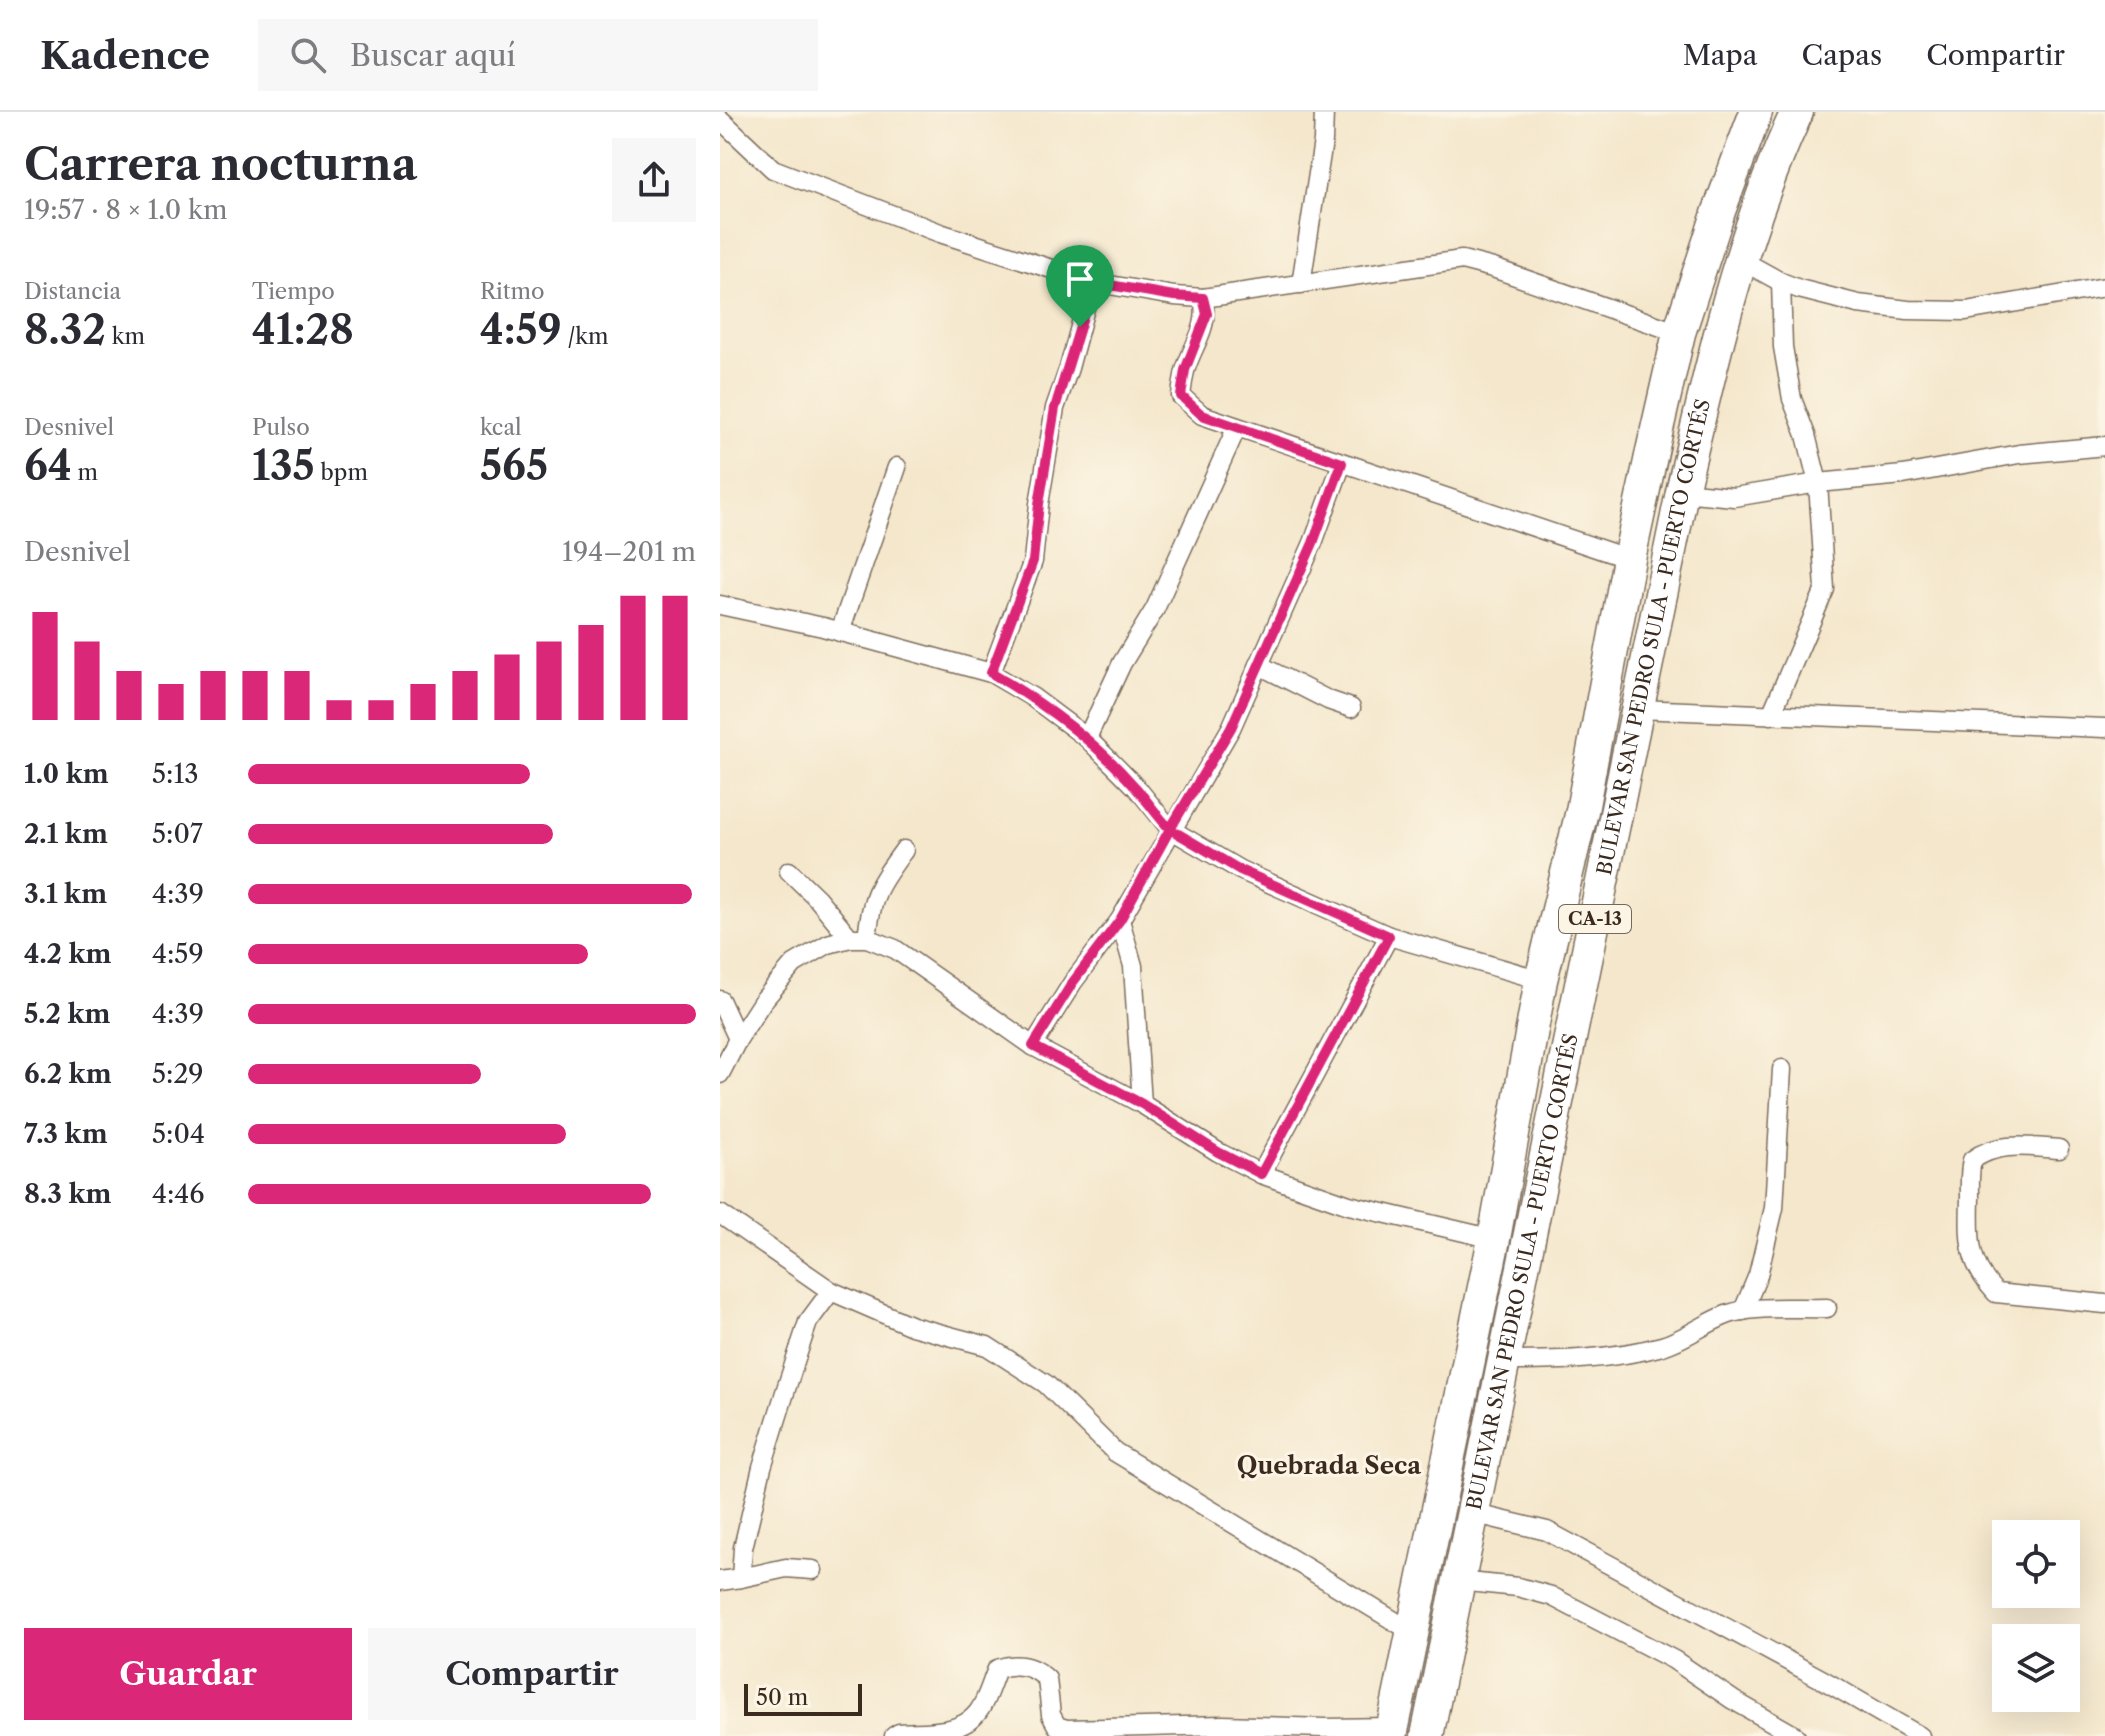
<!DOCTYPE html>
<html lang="es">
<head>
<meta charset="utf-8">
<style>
  :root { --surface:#fff; --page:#f7f7f7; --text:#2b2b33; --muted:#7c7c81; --line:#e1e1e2; --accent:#db2777 }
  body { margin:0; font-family:"Libre Caslon Text",serif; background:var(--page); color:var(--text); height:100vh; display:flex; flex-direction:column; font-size:30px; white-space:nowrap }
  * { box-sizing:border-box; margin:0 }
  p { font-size:26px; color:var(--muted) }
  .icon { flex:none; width:44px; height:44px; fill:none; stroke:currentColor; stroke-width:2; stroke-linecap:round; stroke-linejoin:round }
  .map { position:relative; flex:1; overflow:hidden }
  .side { display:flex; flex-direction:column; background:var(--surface); width:720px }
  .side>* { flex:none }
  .controls { position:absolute; left:1272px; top:1408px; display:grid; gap:16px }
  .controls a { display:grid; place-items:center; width:88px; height:88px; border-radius:0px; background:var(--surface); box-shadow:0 8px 32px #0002; font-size:40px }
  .scale { position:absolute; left:24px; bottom:20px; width:118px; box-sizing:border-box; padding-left:8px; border:4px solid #3b2a1e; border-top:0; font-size:22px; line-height:28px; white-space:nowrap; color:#3b2a1e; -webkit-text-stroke:6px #fcf5e5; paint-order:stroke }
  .pin { position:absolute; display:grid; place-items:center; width:68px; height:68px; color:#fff; margin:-82px -34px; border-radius:50% 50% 50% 0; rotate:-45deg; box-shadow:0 0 8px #0007 }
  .pin .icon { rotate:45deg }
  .round { display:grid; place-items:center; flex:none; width:84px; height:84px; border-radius:0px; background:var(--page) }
  .summary { display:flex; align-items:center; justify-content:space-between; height:136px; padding:0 24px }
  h1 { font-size:44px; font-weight:700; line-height:60px }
  .stats { display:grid; grid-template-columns:repeat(3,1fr); gap:12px; height:136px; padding:8px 24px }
  .stats div { display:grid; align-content:center }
  .stats b { font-size:40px; font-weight:700 }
  .stats small { font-size:22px; font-weight:400 }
  .stats p { font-size:22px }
  .chart { height:224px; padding:16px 24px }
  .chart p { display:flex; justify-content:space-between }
  .chart svg { width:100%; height:144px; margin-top:8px; stroke:var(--accent); stroke-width:6 }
  .button { display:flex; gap:16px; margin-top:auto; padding:16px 24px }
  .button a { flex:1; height:92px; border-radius:0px; background:var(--accent); color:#fff; font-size:32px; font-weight:700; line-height:92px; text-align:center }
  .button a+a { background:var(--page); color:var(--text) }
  ul { padding:0 24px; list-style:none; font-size:26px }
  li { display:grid; grid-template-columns:128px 96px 1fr; align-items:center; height:60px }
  li i { height:20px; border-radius:10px; background:var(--accent) }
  header { display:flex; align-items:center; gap:48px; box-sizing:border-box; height:112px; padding:0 40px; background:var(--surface); border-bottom:2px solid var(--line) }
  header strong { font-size:38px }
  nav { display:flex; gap:44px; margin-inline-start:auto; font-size:28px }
  .search { width:560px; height:72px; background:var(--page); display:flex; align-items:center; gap:20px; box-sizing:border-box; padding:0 28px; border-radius:0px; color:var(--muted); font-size:30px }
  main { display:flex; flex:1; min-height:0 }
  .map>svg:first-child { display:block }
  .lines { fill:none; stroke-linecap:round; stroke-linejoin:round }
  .street-casing { stroke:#7c6c5b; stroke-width:21 }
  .highway-casing { stroke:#7c6c5b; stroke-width:35 }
  .street { stroke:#fff; stroke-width:18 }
  .highway { stroke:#fff; stroke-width:32 }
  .route-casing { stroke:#fff; stroke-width:16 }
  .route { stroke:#db2777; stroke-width:10 }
  .labels { text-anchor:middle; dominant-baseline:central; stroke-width:6; stroke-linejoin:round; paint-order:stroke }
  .shield { fill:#fcf5e5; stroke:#75675a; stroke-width:2 }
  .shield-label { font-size:18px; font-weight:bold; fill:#3b2a1e }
  .street-label { font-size:20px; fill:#3b2a1e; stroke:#fcf5e5 }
  .quarter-label { font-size:24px; font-weight:bold; fill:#3b2a1e; stroke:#fcf5e5 }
</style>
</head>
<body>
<header>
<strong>Kadence</strong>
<div class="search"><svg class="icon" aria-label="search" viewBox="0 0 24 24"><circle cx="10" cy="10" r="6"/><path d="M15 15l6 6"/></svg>Buscar aquí</div>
<nav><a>Mapa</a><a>Capas</a><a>Compartir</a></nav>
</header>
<main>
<section class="side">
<div class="summary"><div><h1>Carrera nocturna</h1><p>19:57 · 8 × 1.0 km</p></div><a class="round"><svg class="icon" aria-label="share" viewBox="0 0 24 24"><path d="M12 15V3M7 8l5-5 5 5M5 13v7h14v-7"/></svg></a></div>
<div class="stats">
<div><p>Distancia</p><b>8.32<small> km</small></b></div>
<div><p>Tiempo</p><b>41:28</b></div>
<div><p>Ritmo</p><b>4:59<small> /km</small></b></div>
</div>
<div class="stats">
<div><p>Desnivel</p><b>64<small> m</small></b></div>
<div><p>Pulso</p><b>135<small> bpm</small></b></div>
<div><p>kcal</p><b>565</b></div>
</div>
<div class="chart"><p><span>Desnivel</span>194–201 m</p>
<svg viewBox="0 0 160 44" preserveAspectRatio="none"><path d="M5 44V11M15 44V20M25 44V29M35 44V33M45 44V29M55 44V29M65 44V29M75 44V38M85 44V38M95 44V33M105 44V29M115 44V24M125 44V20M135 44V15M145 44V6M155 44V6"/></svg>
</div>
<ul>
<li><b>1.0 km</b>5:13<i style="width:63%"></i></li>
<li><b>2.1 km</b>5:07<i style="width:68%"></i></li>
<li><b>3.1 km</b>4:39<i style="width:99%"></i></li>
<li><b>4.2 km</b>4:59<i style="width:76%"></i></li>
<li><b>5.2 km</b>4:39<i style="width:100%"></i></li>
<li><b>6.2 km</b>5:29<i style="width:52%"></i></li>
<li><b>7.3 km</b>5:04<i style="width:71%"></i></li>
<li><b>8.3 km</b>4:46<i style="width:90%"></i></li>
</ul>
<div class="button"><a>Guardar</a><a>Compartir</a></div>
</section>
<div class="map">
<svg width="1385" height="1624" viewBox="0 0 1385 1624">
  <rect width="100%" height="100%" fill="#fcf5e5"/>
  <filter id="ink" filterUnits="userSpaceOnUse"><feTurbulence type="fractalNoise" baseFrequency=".0125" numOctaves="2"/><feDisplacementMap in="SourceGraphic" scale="16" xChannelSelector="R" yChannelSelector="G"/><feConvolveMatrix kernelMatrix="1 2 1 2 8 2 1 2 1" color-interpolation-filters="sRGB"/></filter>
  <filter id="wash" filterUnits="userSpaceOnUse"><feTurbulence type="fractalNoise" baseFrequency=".006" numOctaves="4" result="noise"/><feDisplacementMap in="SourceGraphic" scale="32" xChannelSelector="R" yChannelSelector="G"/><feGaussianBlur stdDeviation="1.8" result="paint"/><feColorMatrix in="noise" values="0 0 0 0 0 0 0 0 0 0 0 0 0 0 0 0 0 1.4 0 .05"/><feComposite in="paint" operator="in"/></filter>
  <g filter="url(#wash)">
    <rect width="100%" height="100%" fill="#f4e7cc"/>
  </g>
  <g filter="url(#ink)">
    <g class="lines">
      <defs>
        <g id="street">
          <path d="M0 7 53 57 220 121 372 170 454 184 483 186 742 148 773 156 959 221"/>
          <path d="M1021 148 1061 170 1079 177 1138 192 1188 198 1246 199 1385 175"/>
          <path d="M581 172 603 29 604 0"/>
          <path d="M483 186C490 217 473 231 465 259 463 267 462 276 461 284L482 303 909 447"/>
          <path d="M962 380 1014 385 1098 371 1183 363 1299 342 1385 334"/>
          <path d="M0 493 103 515 271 561 312 585 367 626 417 676 450 717 520 758 669 824 821 868"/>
          <path d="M120 520 177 355"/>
          <path d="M539 553 593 431 622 351"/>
          <path d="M271 561 313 449 319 392 335 296 349 256 372 170"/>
          <path d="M918 597 1385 616"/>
          <path d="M1051 603 1105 477 1098 371 1086 323 1072 287 1063 235 1061 170"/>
          <path d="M367 626 402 551 435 497 517 315"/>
          <path d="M69 759 97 786 130 826"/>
          <path d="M400 808 413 854 422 992"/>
          <path d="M147 826C152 781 158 774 184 738"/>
          <path d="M0 888 18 927"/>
          <path d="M313 934 353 870 400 808 511 616 539 553 608 588 631 596"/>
          <path d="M0 962 18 927 42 890 74 852 108 832 130 826H147L175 837 313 934 422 992 498 1040 541 1062 629 1093 774 1127"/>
          <path d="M1339 1037C1308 1035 1279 1029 1252 1048 1249 1061 1250 1074 1250 1086 1249 1126 1247 1150 1276 1181L1385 1192"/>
          <path d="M541 1062 669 824"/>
          <path d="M0 1102 111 1179 192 1214 267 1234 326 1272 395 1340 694 1521"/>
          <path d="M1023 1199 1038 1163 1054 1096 1062 957"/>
          <path d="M784 1249C836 1249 891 1248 942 1234 966 1227 986 1210 1009 1202 1036 1193 1078 1197 1107 1196"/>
          <path d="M752 1401 827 1419 1105 1569 1200 1624"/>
          <path d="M93 1458 66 1456 21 1466 23 1436 42 1355 66 1277 88 1210 111 1179"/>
          <path d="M0 1469 21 1466"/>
          <path d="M738 1469 798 1475 831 1484 954 1548 1013 1588 1076 1624"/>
          <path d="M174 1624 179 1621C205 1619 241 1623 258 1600 267 1588 271 1571 277 1557 296 1550 312 1553 327 1567L331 1603 337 1614 347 1617 503 1613 604 1616 673 1615"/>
        </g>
        <g id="highway">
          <path d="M671 1624 774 1127 821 868 862 699 909 447 933 335 959 221 999 99 1036 0"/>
          <path id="s1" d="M707 1624 962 380C991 252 1021 120 1077 0"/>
        </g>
      </defs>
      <!-- street casing -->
      <use href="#street" class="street-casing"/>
      <!-- highway casing -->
      <use href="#highway" class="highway-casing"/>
      <!-- street -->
      <use href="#street" class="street"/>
      <!-- highway -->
      <use href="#highway" class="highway"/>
    </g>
  </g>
  <g class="lines" filter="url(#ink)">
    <defs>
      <path id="route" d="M360 215 335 296 319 392 313 449 271 561C325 592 374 628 415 675 427 688 437 704 450 717L400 808 353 870 313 934 422 992 498 1040 541 1062 669 824 520 758 450 717 511 616 593 431 622 351 482 303 461 284 465 258 487 202 483 186 454 184 372 170 360 215"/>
    </defs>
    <!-- route casing -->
    <use href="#route" class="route-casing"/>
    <!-- route -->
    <use href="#route" class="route"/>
  </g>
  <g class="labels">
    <!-- shield labels -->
    <rect class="shield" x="839" y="793" width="72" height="28" rx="6"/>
    <g class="shield-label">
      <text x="875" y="807">CA-13</text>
    </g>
    <!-- street labels -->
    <g class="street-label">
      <text stroke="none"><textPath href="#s1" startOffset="1122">BULEVAR SAN PEDRO SULA - PUERTO CORTÉS</textPath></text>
      <text stroke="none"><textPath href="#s1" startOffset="474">BULEVAR SAN PEDRO SULA - PUERTO CORTÉS</textPath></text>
    </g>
    <!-- quarter labels -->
    <g class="quarter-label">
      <text x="609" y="1353">Quebrada Seca</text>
    </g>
  </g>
</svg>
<div class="controls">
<a><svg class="icon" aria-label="locate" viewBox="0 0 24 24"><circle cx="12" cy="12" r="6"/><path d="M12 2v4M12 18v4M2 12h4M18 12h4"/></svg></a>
<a><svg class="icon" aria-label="layers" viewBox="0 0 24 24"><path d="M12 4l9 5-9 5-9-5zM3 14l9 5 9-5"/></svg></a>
</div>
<div class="scale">50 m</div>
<div class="pin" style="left:360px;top:215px;background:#1e9e55"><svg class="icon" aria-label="arrive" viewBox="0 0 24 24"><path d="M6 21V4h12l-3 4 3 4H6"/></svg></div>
</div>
</main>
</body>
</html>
